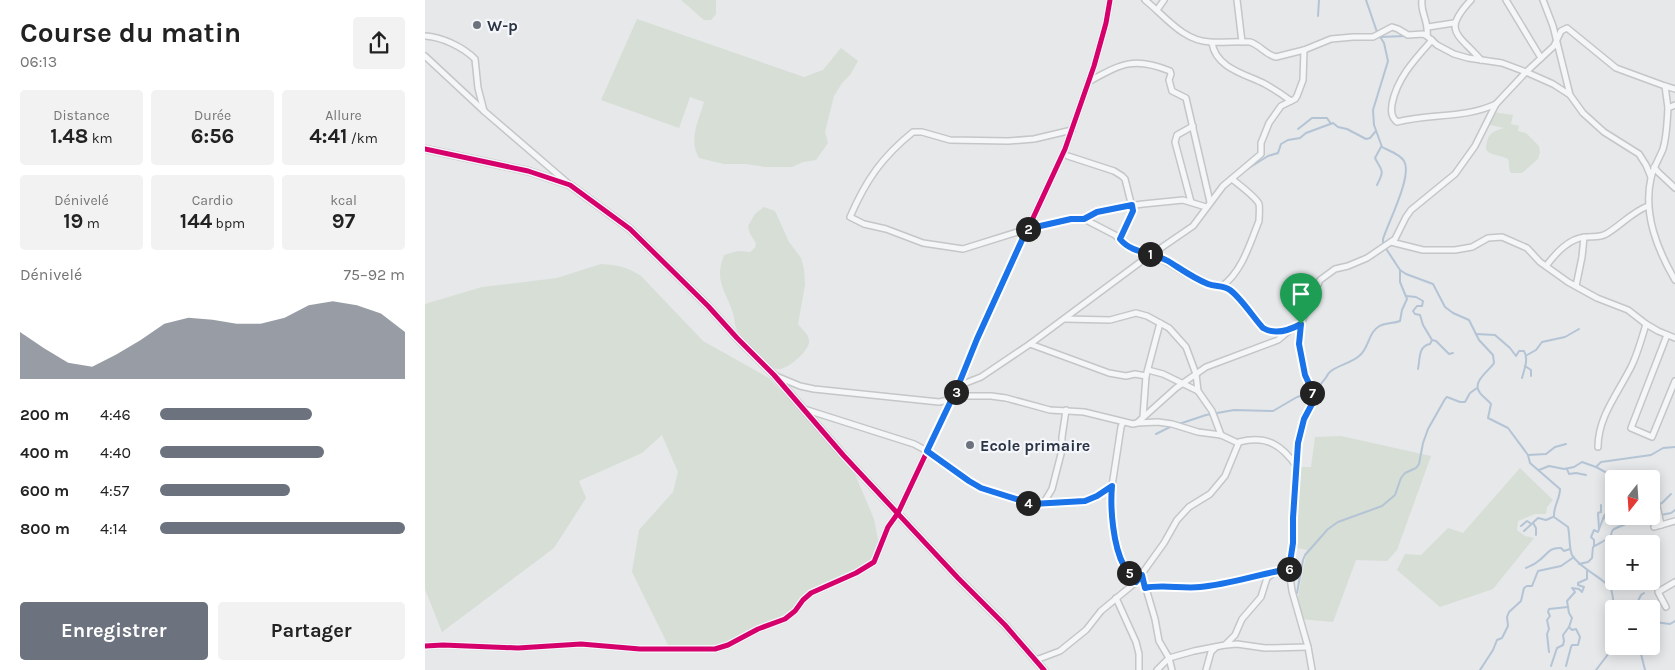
<!DOCTYPE html>
<html lang="fr">
<head>
<meta charset="utf-8">
<style>
  :root { --surface:#fff; --page:#f2f2f2; --text:#222; --muted:#767676; --accent:#6c737f }
  body { margin:0; font-family:Karla,sans-serif; background:var(--page); color:var(--text); height:100vh; display:flex; flex-direction:column; font-size:19px; white-space:nowrap }
  * { box-sizing:border-box; margin:0 }
  p { font-size:16px; color:var(--muted) }
  .icon { flex:none; width:28px; height:28px; fill:none; stroke:currentColor; stroke-width:2; stroke-linecap:round; stroke-linejoin:round }
  .map { position:relative; flex:1; overflow:hidden }
  .details { display:flex; flex-direction:column; background:var(--surface); width:425px }
  .details>* { flex:none }
  .needle { width:32px; rotate:197deg }
  .controls { position:absolute; left:1180px; top:470px; display:grid; gap:10px }
  .controls a { display:grid; place-items:center; width:55px; height:55px; border-radius:5px; background:var(--surface); box-shadow:0 2px 12px #0003; font-size:25px }
  .pin { position:absolute; display:grid; place-items:center; width:42px; height:42px; color:#fff; margin:-51px -21px; border-radius:50% 50% 50% 0; rotate:-45deg; box-shadow:0 0 5px #0007 }
  .pin .icon { rotate:45deg }
  .km { position:absolute; width:25px; height:25px; margin:-12px; border-radius:50%; background:#222; color:#fff; font-size:14px; line-height:25px; text-align:center }
  .round { display:grid; place-items:center; flex:none; width:52px; height:52px; border-radius:5px; background:var(--page) }
  .head { display:flex; align-items:center; justify-content:space-between; height:85px; padding:0 20px }
  h1 { font-size:28px; font-weight:700; line-height:38px }
  .metrics { display:grid; grid-template-columns:repeat(3,1fr); gap:8px; height:85px; padding:5px 20px }
  .metrics div { display:grid; align-content:center; border-radius:5px; background:var(--page); text-align:center }
  .metrics b { font-size:21px; font-weight:700 }
  .metrics small { font-size:14px; font-weight:400 }
  .metrics p { font-size:14px }
  .chart { height:140px; padding:10px 20px }
  .chart p { display:flex; justify-content:space-between }
  .chart svg { width:100%; height:90px; margin-top:5px; fill:var(--accent); opacity:.7 }
  .cta { display:flex; gap:10px; margin-top:auto; padding:10px 20px }
  .cta a { flex:1; height:58px; border-radius:5px; background:var(--accent); color:#fff; font-size:20px; font-weight:700; line-height:58px; text-align:center }
  .cta a+a { background:var(--page); color:var(--text) }
  ul { padding:0 20px; list-style:none; font-size:16px }
  li { display:grid; grid-template-columns:80px 60px 1fr; align-items:center; height:38px }
  li i { height:12px; border-radius:6px; background:var(--accent) }
  main { display:flex; flex:1; min-height:0 }
  .map>svg:first-child { display:block }
  .green { fill:#d6ded6 }
  .lines { fill:none; stroke-linecap:round; stroke-linejoin:round }
  .stream { stroke:#b4c4d5; stroke-width:2 }
  .street-casing { stroke:#c4c6c8; stroke-width:8 }
  .secondary-casing { stroke:#c4c6c8; stroke-width:9 }
  .street { stroke:#f5f6f7; stroke-width:5 }
  .secondary { stroke:#f8f8f8; stroke-width:7 }
  .cycleway-casing { stroke:#f4f6f9; stroke-width:8 }
  .cycleway { stroke:#d6006c; stroke-width:5 }
  .route-casing { stroke:#fff; stroke-width:10 }
  .route { stroke:#1a73e8; stroke-width:6 }
  .poi-dot { fill:#6c737f; stroke:#f4f6f9; stroke-width:2 }
  .labels { text-anchor:middle; dominant-baseline:central; stroke-width:4.5; stroke-linejoin:round; paint-order:stroke }
  .poi-label { font-size:16px; font-weight:bold; fill:#2b3445; stroke:#f4f6f9; text-anchor:start }
</style>
</head>
<body>
<main>
<section class="details">
<div class="head"><div><h1>Course du matin</h1><p>06:13</p></div><a class="round"><svg class="icon" aria-label="share" viewBox="0 0 24 24"><path d="M12 15V3M7 8l5-5 5 5M5 13v7h14v-7"/></svg></a></div>
<div class="metrics">
<div><p>Distance</p><b>1.48<small> km</small></b></div>
<div><p>Durée</p><b>6:56</b></div>
<div><p>Allure</p><b>4:41<small> /km</small></b></div>
</div>
<div class="metrics">
<div><p>Dénivelé</p><b>19<small> m</small></b></div>
<div><p>Cardio</p><b>144<small> bpm</small></b></div>
<div><p>kcal</p><b>97</b></div>
</div>
<div class="chart"><p><span>Dénivelé</span>75–92 m</p>
<svg viewBox="0 0 160 44" preserveAspectRatio="none"><path d="M0 44V21L10 29L20 36L30 38L40 32L50 25L60 17L70 14L80 15L90 17L100 17L110 14L120 8L130 6L140 8L150 12L160 21V44z"/></svg>
</div>
<ul>
<li><b>200 m</b>4:46<i style="width:62%"></i></li>
<li><b>400 m</b>4:40<i style="width:67%"></i></li>
<li><b>600 m</b>4:57<i style="width:53%"></i></li>
<li><b>800 m</b>4:14<i style="width:100%"></i></li>
</ul>
<div class="cta"><a>Enregistrer</a><a>Partager</a></div>
</section>
<div class="map">
<svg width="1250" height="670" viewBox="0 0 1250 670">
  <rect width="100%" height="100%" fill="#e6e8ea"/>
  <!-- green -->
  <g class="green">
    <path d="M256 0H291V14L286 20H279Z"/>
    <path d="M212 19 379 77 398 70 416 48 433 61 425 75 417 83 409 96 400 132 403 143 391 160 378 162 367 167H341L321 164H299L274 158C263 140 274 120 279 102L265 97 254 128 176 100Z"/>
    <path d="M1067 112 1088 115 1086 124 1094 126 1093 131 1101 133 1114 146 1115 152 1113 159 1097 173H1086C1083 168 1085 164 1083 159 1076 155 1067 156 1061 150 1062 135 1065 132 1079 128L1061 124Z"/>
    <path d="M339 207 350 211 364 242 376 258 379 269 380 285 373 324C377 329 383 334 384 340 386 350 361 371 352 369 340 367 323 341 313 332 309 326 310 319 308 313 300 289 289 281 299 255L313 251 325 252 330 248 331 243 325 234 323 226 330 214Z"/>
    <path d="M176 264C191 265 203 267 216 276L278 341 344 378 426 465 449 519 454 546 447 561 429 573 384 593 369 611 359 618 290 649 244 647 207 572 214 530 248 492 253 472 237 435 217 453 154 481 161 498 129 548 17 632 0 589V304L57 287 132 278Z"/>
    <path d="M916 436 1006 456 972 550 962 561 931 560 908 622 875 619 872 602 882 550 868 547 872 467H886L890 437Z"/>
    <path d="M1095 468 1128 500 1122 507 1121 514H1110L1093 521 1092 530 1100 536 1109 538 1068 589 1015 607 972 570 980 554 996 555 1023 528 1038 533Z"/>
  </g>
  <g class="lines">
    <!-- stream -->
    <g class="stream">
      <path d="M941 0 952 32 959 43 963 61 948 110 949 125 957 147C964 151 975 154 979 161 988 175 963 223 958 239V244L975 270 981 274 1008 284 1020 307 1028 313 1044 320 1054 340 1068 355 1069 363C1064 371 1046 382 1055 393 1058 397 1063 400 1066 404L1063 418 1083 428 1103 455 1105 463 1135 489C1135 499 1128 507 1129 517L1143 527C1145 535 1144 549 1147 555 1155 569 1181 579 1186 589 1188 594 1188 603 1190 609"/>
      <path d="M893 16 894 0"/>
      <path d="M956 37 980 36"/>
      <path d="M985 37H997"/>
      <path d="M873 129 887 118H902L906 124"/>
      <path d="M819 171 843 156 853 153 856 144 863 140 875 138 881 133 908 123 913 127 922 129 941 139 945 138 951 131"/>
      <path d="M952 185C960 169 957 172 950 158L956 147"/>
      <path d="M981 296 991 297 998 301 997 306H992L988 311 990 314 995 315 998 325 1007 340 1005 344C993 346 995 360 993 369"/>
      <path d="M1051 334 1070 335 1085 348 1091 356 1094 351H1099C1104 359 1099 370 1097 378"/>
      <path d="M1007 340 1011 341 1024 354 1028 353"/>
      <path d="M1102 355 1111 350 1117 342 1140 337 1154 329"/>
      <path d="M1100 366 1106 370V376"/>
      <path d="M889 392C893 388 896 384 899 380 902 377 902 374 906 371 914 365 926 363 934 356 944 349 943 333 953 327 960 322 968 324 975 321L977 310 982 299 975 282V270"/>
      <path d="M754 424 781 415 809 410 848 411 872 397 885 393"/>
      <path d="M731 434 747 426"/>
      <path d="M1103 455 1121 454 1130 447 1141 444"/>
      <path d="M1171 467 1182 473 1191 475"/>
      <path d="M1142 469 1144 474 1151 473 1161 475"/>
      <path d="M1114 470 1124 466 1139 469 1149 467 1157 462 1171 467 1176 462 1226 455 1238 448 1250 447"/>
      <path d="M1226 508 1237 503 1246 494"/>
      <path d="M1226 514 1232 516"/>
      <path d="M1236 515 1246 513 1250 510"/>
      <path d="M1178 519 1189 512"/>
      <path d="M1108 523 1111 528V535"/>
      <path d="M1096 526 1102 521 1105 523"/>
      <path d="M1174 529 1173 513 1176 512V505"/>
      <path d="M1099 531 1113 518 1121 520 1128 517"/>
      <path d="M1169 546V540L1166 537 1169 530 1173 532 1179 516 1182 512V506"/>
      <path d="M1154 564 1163 562 1167 558 1168 547C1173 544 1182 540 1185 536 1188 533 1185 532 1189 529 1198 525 1209 521 1219 516"/>
      <path d="M1101 568C1105 566 1109 565 1112 562 1122 556 1123 547 1136 548L1139 551 1145 549"/>
      <path d="M872 593 878 560 880 555 903 529 913 522 957 506 970 495 976 478 980 473 991 468 994 464 998 443 1003 429 1020 399 1022 397 1035 402H1040L1045 393 1052 388"/>
      <path d="M1209 609 1216 595 1219 593"/>
      <path d="M1213 609 1214 608"/>
      <path d="M1226 618 1230 622 1245 624 1250 621"/>
      <path d="M1214 646 1220 670"/>
      <path d="M1124 652 1122 634 1124 629 1122 620 1125 616 1123 612 1124 609 1143 607"/>
      <path d="M1126 666 1132 648 1138 645 1139 641 1138 635 1144 627 1147 618 1144 613 1142 601 1150 592 1147 588 1154 589 1157 592 1159 587 1153 585V583L1162 579V571"/>
      <path d="M1141 666 1146 647 1147 645H1153L1155 637 1151 629 1147 630 1145 628"/>
      <path d="M1055 670 1068 650 1072 640 1077 638 1083 626 1082 617 1084 612 1096 601 1099 588 1102 586H1107L1113 571 1136 566 1149 557"/>
      <path d="M1171 670 1187 649 1192 646"/>
    </g>
    <defs>
      <g id="street">
        <path d="M720 0C740 16 758 41 785 42 798 43 812 41 825 42 835 45 841 55 851 57L879 50 906 39 928 37H948L967 27 973 29 983 35 998 34 1002 36 1012 45 1029 54 1043 58 1077 63 1101 72 1129 46 1136 31 1142 28 1191 68 1240 86 1243 108"/>
        <path d="M812 0 817 42"/>
        <path d="M997 0C995 13 1004 20 1002 36"/>
        <path d="M1046 0C1017 31 1032 33 1056 60"/>
        <path d="M1081 0 1116 58"/>
        <path d="M1118 0 1128 26 1145 95 1158 113 1179 132 1214 154 1221 165 1226 177"/>
        <path d="M732 10 739 0"/>
        <path d="M1003 27 1029 23"/>
        <path d="M0 36C17 37 38 47 50 59L53 88 59 111"/>
        <path d="M1007 40C990 59 972 78 967 104 966 111 966 117 972 122 1005 113 1039 119 1071 104"/>
        <path d="M787 43C791 68 820 74 840 84 849 89 858 95 866 101"/>
        <path d="M0 56 59 111 145 185"/>
        <path d="M663 82C696 64 708 56 745 71L746 74 744 80 747 91 761 98 785 202"/>
        <path d="M1240 86 1250 89"/>
        <path d="M1250 105 1243 108C1242 122 1242 136 1238 149 1234 159 1228 168 1226 178 1218 214 1232 249 1250 280"/>
        <path d="M647 130 609 139 583 141 525 140 497 132H488C457 157 441 180 425 217L439 224 461 229 498 243 538 249 602 229 646 219H659L690 235 700 245 707 249 733 257 760 273 786 285 797 286C817 272 825 243 834 221 834 216 835 209 834 204 831 197 813 184 807 179"/>
        <path d="M643 156 689 171 697 176 700 179 708 211 695 239"/>
        <path d="M1229 167 1233 172 1250 188"/>
        <path d="M766 202 750 142 752 135 768 126"/>
        <path d="M659 219 672 212 695 207 718 204 758 200 781 207"/>
        <path d="M966 242 998 250H1030L1047 247 1063 238 1077 237 1102 248 1115 262 1143 282 1172 298 1203 310 1221 324 1233 331 1250 338"/>
        <path d="M1121 266C1131 253 1144 238 1161 237 1168 236 1174 238 1181 234 1195 226 1207 212 1223 206"/>
        <path d="M797 286 806 291 838 328 846 331 864 330"/>
        <path d="M1151 286 1157 257 1159 237"/>
        <path d="M640 319 685 320 711 313 722 316 744 328 761 347 771 374 773 391 787 411 796 435"/>
        <path d="M1242 335 1206 428 1227 437 1250 381"/>
        <path d="M605 344 684 373 701 376 710 374 721 376"/>
        <path d="M723 370 738 374 773 391"/>
        <path d="M351 376 375 386 389 389 514 402 542 396H566L581 398 625 410 659 412 708 424 712 423 751 388 781 367 853 340 865 330 876 324"/>
        <path d="M533 386 556 377 605 344 714 263 768 226 798 186 836 154V143L844 123 856 106 870 99 872 96 878 80 879 50"/>
        <path d="M379 409 489 444 502 451 544 481 556 488 607 504 660 501 671 496 687 486"/>
        <path d="M718 417 721 376 735 323"/>
        <path d="M698 422 696 427 687 486 686 513 694 553 699 566 711 582"/>
        <path d="M712 423 733 422 747 424 773 432 796 435 813 443"/>
        <path d="M1173 447C1173 416 1194 392 1207 365 1213 352 1217 338 1221 324"/>
        <path d="M1230 496 1236 525"/>
        <path d="M618 504 627 489 637 450V437L641 410"/>
        <path d="M1229 527 1250 521"/>
        <path d="M717 575 730 619 734 641 744 658 747 670"/>
        <path d="M720 588C734 584 758 589 774 587 799 585 822 576 847 573"/>
        <path d="M691 598 711 642 714 654V670"/>
        <path d="M1241 607 1233 592 1250 582"/>
        <path d="M801 645 812 644 840 648 883 647"/>
        <path d="M0 646 18 645 93 648 156 644 215 649H290L303 645 333 629 360 619 370 611 378 600 386 593 431 573 449 562 463 527 473 513 533 386 552 339 640 149 669 66 681 23 685 0"/>
        <path d="M611 660 635 651 661 630 676 611 711 582 739 543 752 520 764 507 785 494 800 476 814 442C842 435 857 445 872 467"/>
        <path d="M732 670 744 658 769 651 800 645 810 635 817 619 836 597 842 578 851 571 864 569"/>
        <path d="M781 670 786 652 791 647"/>
        <path d="M887 670 883 647 867 591 864 569 869 543 868 518 873 443 879 419 887 404V390L880 375 874 344 876 324 895 280 910 269 923 266 942 258 970 239 981 217 986 210 1030 174 1050 146 1071 104 1101 72 1128 84 1145 95"/>
      </g>
      <path id="secondary" d="M0 149 103 171 145 185 205 229 283 306 312 338 349 375 419 456 533 578 580 625 619 670"/>
    </defs>
    <!-- street casing -->
    <use href="#street" class="street-casing"/>
    <!-- secondary casing -->
    <use href="#secondary" class="secondary-casing"/>
    <!-- street -->
    <use href="#street" class="street"/>
    <!-- secondary -->
    <use href="#secondary" class="secondary"/>
    <defs>
      <g id="cycleway">
        <path d="M0 149 103 171 145 185 205 229 283 306 312 338 349 375 419 456 533 578 580 625 619 670"/>
        <path d="M0 646 18 645 93 648 156 644 215 649H290L303 645 333 629 360 619 370 611 378 600 386 593 431 573 449 562 463 527 473 513 533 386 552 339 640 149 669 66 681 23 685 0"/>
      </g>
    </defs>
    <!-- cycleway casing -->
    <use href="#cycleway" class="cycleway-casing"/>
    <!-- cycleway -->
    <use href="#cycleway" class="cycleway"/>
  </g>
  <g class="lines">
    <defs>
      <path id="route" d="M707 205 708 211 695 239C707 254 727 252 743 261 756 269 768 278 783 284 791 287 798 285 805 290 816 298 828 317 838 328 850 335 865 330 876 324L874 344 880 375 887 390V404L879 419 873 443 868 518V543L864 569C834 574 805 584 775 587 758 589 736 584 720 588L717 575 711 582C707 577 702 572 699 566 688 546 685 508 687 486L672 496 660 501 607 504 556 488 544 481 502 451 533 386 552 339 602 229 646 219H659L672 212Z"/>
    </defs>
    <!-- route casing -->
    <use href="#route" class="route-casing"/>
    <!-- route -->
    <use href="#route" class="route"/>
  </g>
  <!-- markers -->
  <g class="poi-dot">
    <circle cx="52" cy="25" r="5"/>
    <circle cx="545" cy="445" r="5"/>
  </g>
  <g class="labels">
    <!-- poi labels -->
    <g class="poi-label">
      <text x="62" y="25">W-p</text>
      <text x="555" y="445">Ecole primaire</text>
    </g>
  </g>
</svg>
<div class="controls">
<a><svg class="needle" viewBox="-14 -14 28 28"><path d="M0-13l5 13h-10z" fill="#e53935"/><path d="M0 13l5-13h-10z" fill="#767676"/></svg></a>
<a>+</a>
<a>−</a>
</div>
<div class="pin" style="left:876px;top:324px;background:#1e9e55"><svg class="icon" aria-label="arrive" viewBox="0 0 24 24"><path d="M6 21V4h12l-3 4 3 4H6"/></svg></div>
<b class="km" style="left:725px;top:254px">1</b>
<b class="km" style="left:603px;top:229px">2</b>
<b class="km" style="left:531px;top:392px">3</b>
<b class="km" style="left:603px;top:503px">4</b>
<b class="km" style="left:704px;top:573px">5</b>
<b class="km" style="left:864px;top:569px">6</b>
<b class="km" style="left:887px;top:393px">7</b>
</div>
</main>
</body>
</html>
